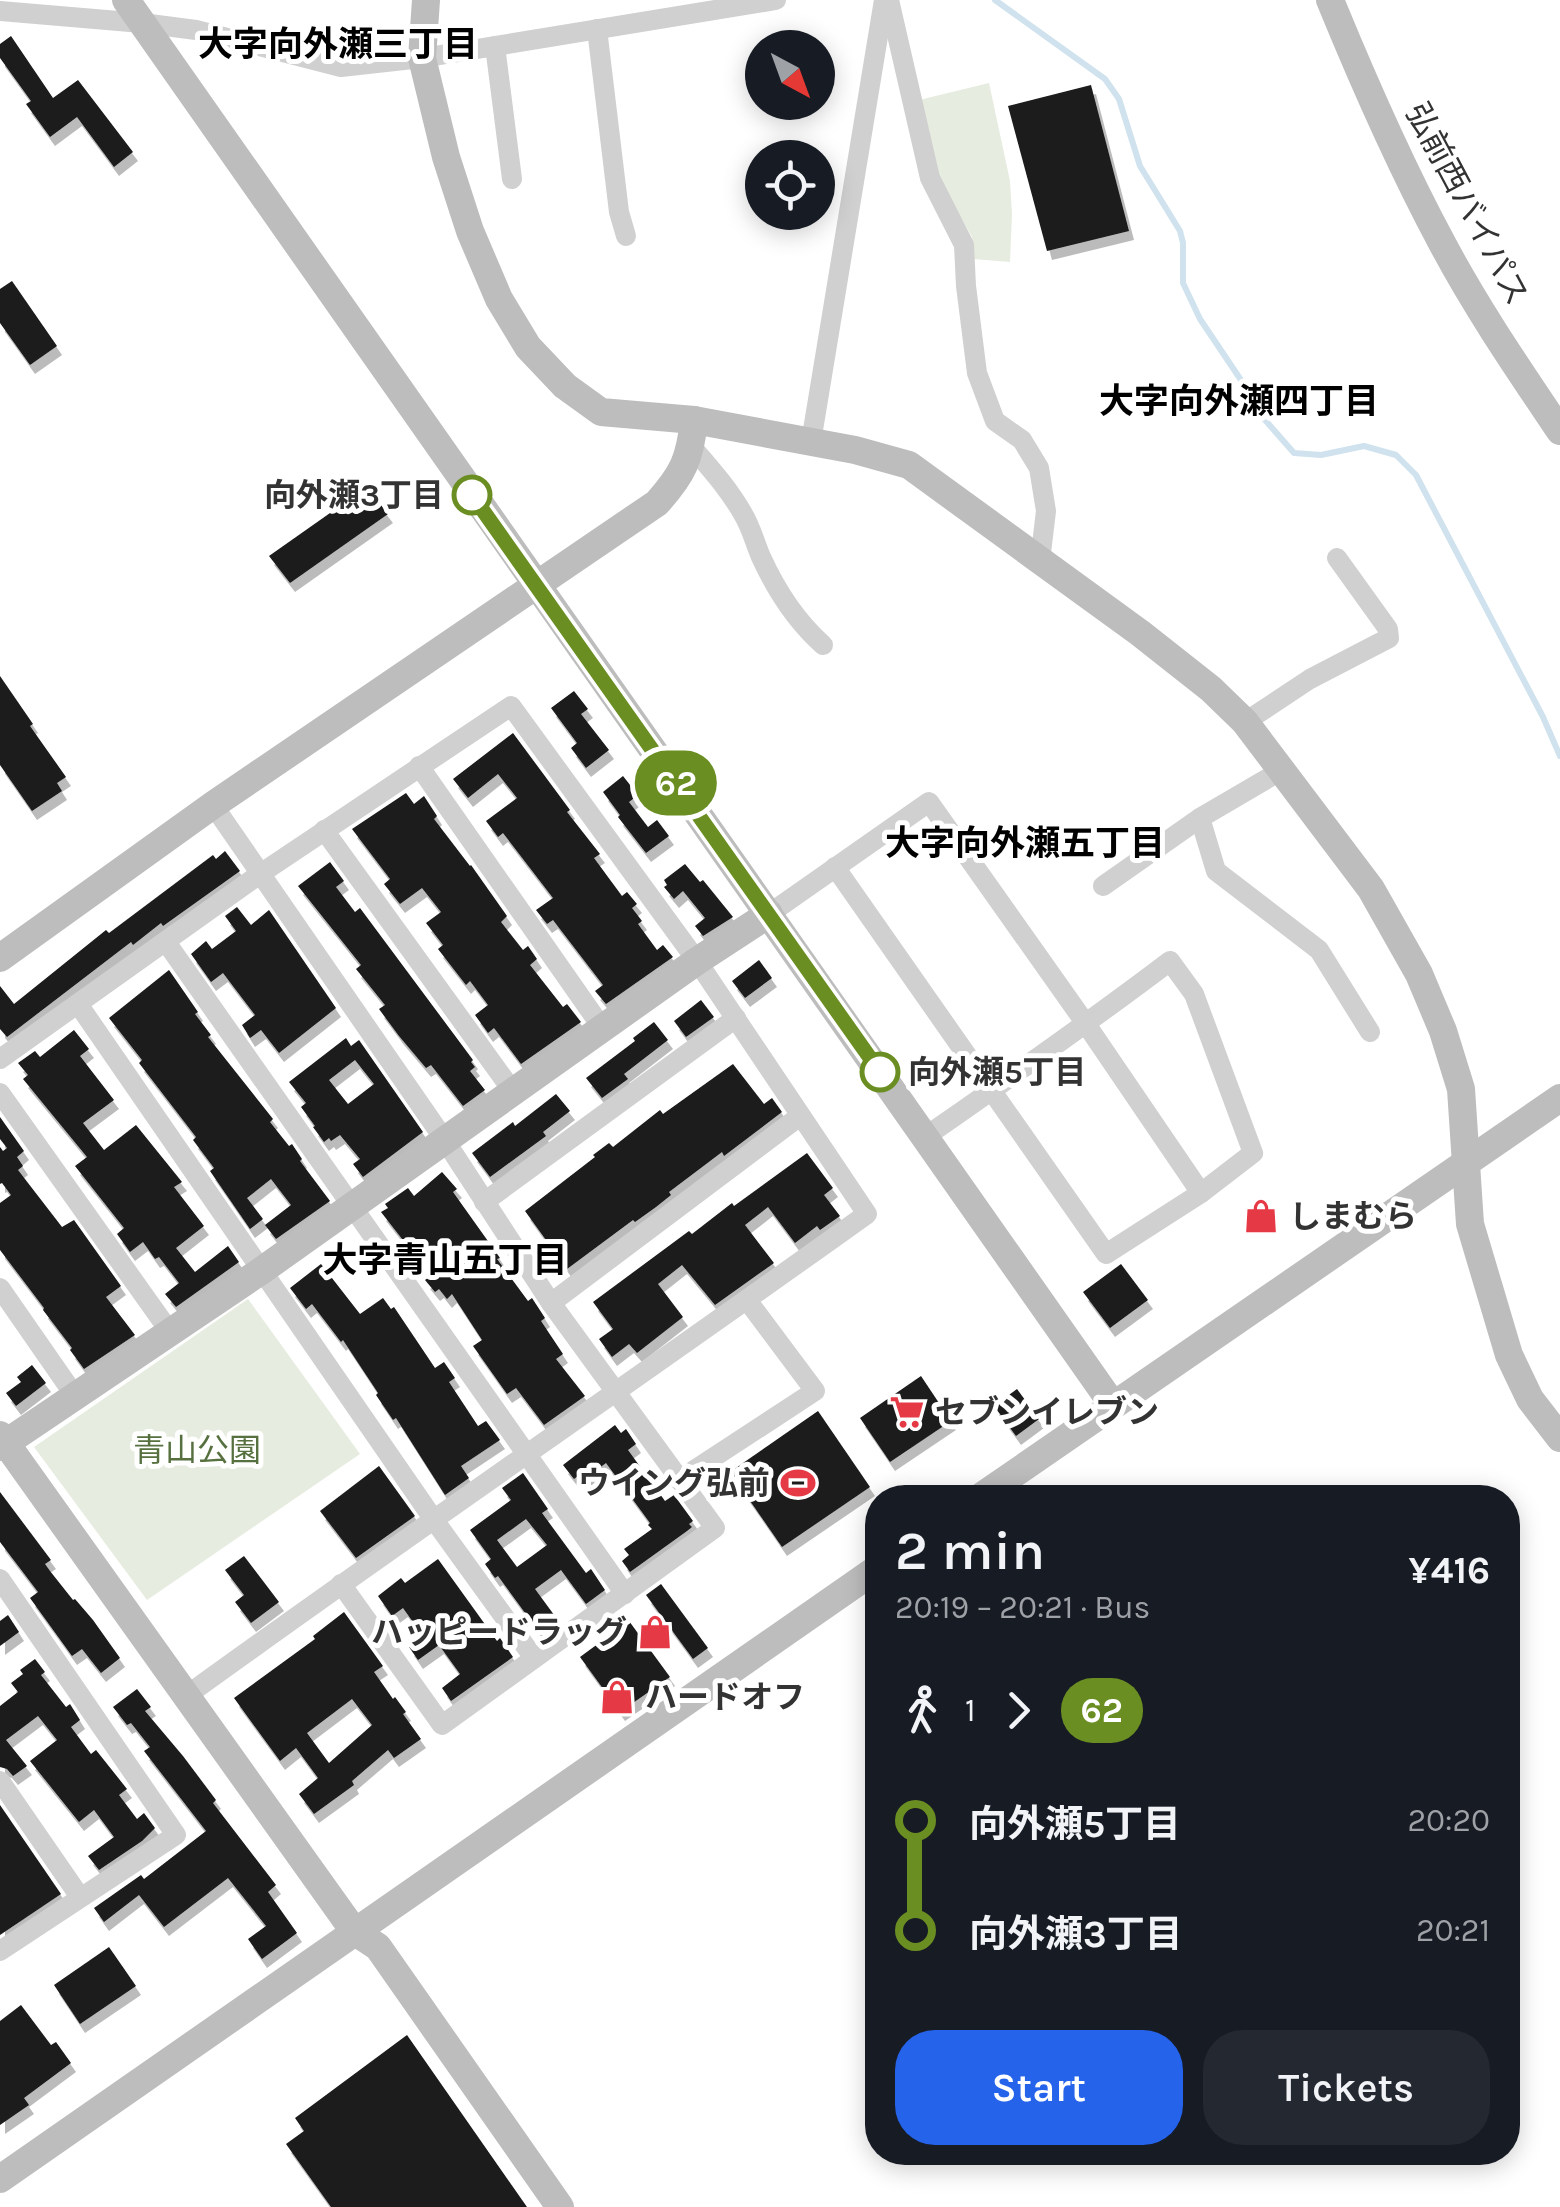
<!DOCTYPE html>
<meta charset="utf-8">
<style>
:root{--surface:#171b24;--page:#242831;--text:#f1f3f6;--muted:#9ea1a6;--accent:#2563eb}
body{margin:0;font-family:Karla,"Noto Sans JP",sans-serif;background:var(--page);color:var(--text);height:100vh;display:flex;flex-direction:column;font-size:38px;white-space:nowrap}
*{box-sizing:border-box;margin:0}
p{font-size:32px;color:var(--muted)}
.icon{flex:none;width:55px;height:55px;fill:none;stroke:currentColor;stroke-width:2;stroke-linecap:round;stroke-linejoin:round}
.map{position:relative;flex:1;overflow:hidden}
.details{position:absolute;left:865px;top:1485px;width:655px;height:680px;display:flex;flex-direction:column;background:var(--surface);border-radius:40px;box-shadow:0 5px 25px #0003}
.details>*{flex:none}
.badge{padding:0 20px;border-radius:32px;font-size:35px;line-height:65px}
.needle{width:65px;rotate:139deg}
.buttons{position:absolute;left:745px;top:30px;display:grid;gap:20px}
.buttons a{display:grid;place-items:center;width:90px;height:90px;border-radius:50%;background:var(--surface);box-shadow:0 5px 25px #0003;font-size:50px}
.map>.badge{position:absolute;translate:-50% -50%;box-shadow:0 0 0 5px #fff}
.legs{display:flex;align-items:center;gap:15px;height:110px;padding:0 30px;font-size:32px}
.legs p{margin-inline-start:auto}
.headline{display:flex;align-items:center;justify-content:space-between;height:170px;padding:0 30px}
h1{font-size:55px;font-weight:600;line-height:75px}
.button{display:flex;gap:20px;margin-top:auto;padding:20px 30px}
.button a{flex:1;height:115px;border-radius:40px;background:var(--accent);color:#fff;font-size:40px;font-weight:600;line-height:115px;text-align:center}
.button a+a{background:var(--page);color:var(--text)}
ul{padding:0 30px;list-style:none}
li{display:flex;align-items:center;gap:35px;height:110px;font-size:38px}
li i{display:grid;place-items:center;width:15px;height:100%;margin:0 12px;background:currentColor}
li i::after{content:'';width:25px;height:25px;margin:-12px;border:8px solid;border-radius:50%;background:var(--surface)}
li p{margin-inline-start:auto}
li:first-child i{background:linear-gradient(#0000 50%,currentColor 0)}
li:last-child i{background:linear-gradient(currentColor 50%,#0000 0)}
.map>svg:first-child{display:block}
</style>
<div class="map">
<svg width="1560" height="2207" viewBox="0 0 1560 2207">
<defs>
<filter id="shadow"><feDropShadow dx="5" dy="9" stdDeviation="0" flood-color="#0004"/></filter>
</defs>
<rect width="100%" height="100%" fill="#fff"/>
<!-- green -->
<g fill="#e6ecdf">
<path d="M989 83 1010 181 1012 214 1010 262 973 259 972 237 938 177 919 100Z"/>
<path d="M248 1299 360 1454 147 1600 34 1447Z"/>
</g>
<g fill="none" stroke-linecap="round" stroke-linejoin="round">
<!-- stream -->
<path stroke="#cfe2ee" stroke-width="6" d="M995 0 1105 79 1119 99 1140 166 1180 231 1183 243V283L1200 319 1249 392 1259 413 1294 453 1321 455 1364 446 1396 455 1416 475 1543 717 1560 756"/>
</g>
<!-- building -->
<g fill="#1a1a1a" fill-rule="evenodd" filter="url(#shadow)">
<path d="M11 36 53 98 78 80 133 152 114 167 77 117 50 137 26 104 31 101 0 58V44Z"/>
<path d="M1091 85 1129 231 1047 251 1008 106Z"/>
<path d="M12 281 57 346 30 365 0 323V289Z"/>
<path d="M367 487 388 514 290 583 269 556Z"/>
<path d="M0 676 33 724 30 726 66 777 57 783 62 791 32 811 0 765Z"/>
<path d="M574 691 588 709 581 714 609 750 586 768 571 748 577 743 551 708Z"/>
<path d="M513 733 570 810 567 812 600 854 594 858 622 896 627 892 637 904 632 908 642 921 638 924 657 950 663 945 673 957 606 1004 595 991 603 985 553 920 547 924 536 910 553 898 503 833 498 837 486 821 517 798 498 774 468 798 453 779Z"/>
<path d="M623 776 638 795 629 802 648 827 657 820 669 836 646 853 618 817 620 815 603 792Z"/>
<path d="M406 793 414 804 424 796 437 816 434 819 470 866 471 865 507 916 501 922 523 950 528 946 537 959 530 965 563 1007 567 1004 581 1022 521 1064 494 1028 488 1033 475 1015 488 1005 470 981 466 985 438 949 443 945 426 923 441 912 422 888 400 904 384 884 390 879 352 829Z"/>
<path d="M225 851 240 871 163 926 161 923 133 945 131 942 7 1037 0 1029V986L14 1004 106 930 109 933 213 855 216 859Z"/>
<path d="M330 862 344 881 336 887 355 912 360 908 473 1060 471 1062 475 1067 470 1071 485 1090 463 1106 431 1065 426 1068 399 1036 379 1009 385 1005 356 969 361 965 298 886Z"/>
<path d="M685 864 700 882 703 880 733 917 703 936 695 926 705 918 683 891 674 899 664 887 667 885 664 880Z"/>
<path d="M237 907 251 925 269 910 336 1008 279 1053 261 1030 250 1038 242 1025 255 1015 223 973 211 982 191 954 206 941 212 949 236 931 225 916Z"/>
<path d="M759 960 772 978 745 998 732 981Z"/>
<path d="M169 970 198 1012 195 1014 211 1035 208 1037 273 1119 270 1122 289 1146 292 1144 302 1159 300 1161 330 1201 276 1239 265 1225 291 1205 271 1179 247 1198 263 1219 250 1229 210 1171 214 1168 193 1140 196 1137 139 1063 142 1060 109 1018Z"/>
<path d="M701 1000 714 1017 686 1037 674 1021Z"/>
<path d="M654 1022 668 1040 624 1074 628 1079 602 1098 586 1078 635 1041 633 1038Z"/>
<path d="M74 1030 89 1049 80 1056 114 1100 83 1123 104 1150 136 1125 182 1182 174 1187 204 1226 176 1248 195 1272 228 1246 239 1262 176 1307 165 1294 179 1283 159 1257 155 1259 143 1242 130 1252 117 1234 124 1228 75 1166 87 1157 23 1079 28 1075 18 1063 35 1051 40 1057Z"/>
<path d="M346 1038 351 1046 359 1040 423 1132 363 1177 353 1164 360 1159 340 1135 331 1141 329 1138 324 1142 313 1127 315 1126 301 1107 306 1103 289 1082ZM355 1060 374 1084 348 1104 329 1080Z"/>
<path d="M733 1064 764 1104 772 1098 782 1112 724 1156 722 1152 669 1192 671 1195 656 1207 635 1222 633 1220 567 1269 525 1211 595 1157 593 1155 609 1143 613 1147 660 1110 663 1114Z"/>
<path d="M556 1094 570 1111 543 1132 546 1136 490 1177 472 1153 513 1122 515 1126Z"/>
<path d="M0 1117 24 1151 17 1157 23 1166 18 1170 62 1227 74 1220 121 1286 106 1297 135 1335 84 1369 70 1350 72 1348 43 1310 44 1308 0 1250V1203L11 1195 2 1183 0 1184V1147L3 1151 7 1148 0 1139Z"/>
<path d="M807 1153 833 1188 824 1195 840 1216 820 1230 817 1226 795 1243 768 1207 745 1225 774 1263 715 1305 682 1265 658 1284 683 1317 637 1353 629 1344 612 1357 599 1339 613 1329 593 1302 689 1231 692 1234 732 1203 734 1206Z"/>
<path d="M442 1172 457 1189 453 1192 500 1258 497 1259 528 1301 532 1298 545 1318 541 1321 563 1354 556 1359 585 1396 544 1425 516 1388 507 1394 473 1346 482 1340 452 1294 447 1299 439 1289 435 1292 425 1280 431 1276 381 1212 388 1208 385 1204 408 1188 414 1196Z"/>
<path d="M321 1264 360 1314 383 1298 391 1309 394 1307 435 1368 444 1362 455 1378 449 1382 478 1426 486 1421 500 1440 461 1466 469 1478 445 1495 396 1418 393 1420 376 1395 378 1393 343 1340 341 1342 312 1304 306 1309 290 1288Z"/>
<path d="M1121 1264 1148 1300 1110 1328 1083 1292Z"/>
<path d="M32 1365 46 1383 16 1406 6 1393 21 1382 17 1377Z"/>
<path d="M921 1376 951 1421 890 1462 860 1418Z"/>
<path d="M1017 1389 1039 1419 1016 1436 994 1406Z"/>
<path d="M818 1411 870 1487 782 1547 730 1472Z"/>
<path d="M615 1425 621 1433 626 1429 636 1444 628 1450 665 1501 674 1495 693 1521 689 1524 692 1527 687 1531 630 1572 622 1561 629 1555 624 1549 652 1529 648 1525 650 1523 606 1463 587 1477 583 1472 574 1479 563 1465Z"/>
<path d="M379 1466 415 1516 356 1558 320 1511Z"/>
<path d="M523 1473 548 1509 542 1513 586 1573 591 1569 605 1590 586 1604 561 1570 535 1589 560 1623 542 1636 498 1576 495 1578 485 1564 491 1559 470 1530 511 1500 502 1488ZM526 1519 547 1545 517 1567 497 1540Z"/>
<path d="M0 1492 51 1560 45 1564 50 1571 73 1600 75 1599 93 1620 120 1658 101 1673 82 1649 72 1656 30 1598 38 1592 0 1542Z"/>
<path d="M244 1556 279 1602 251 1623 235 1602 244 1595 225 1570Z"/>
<path d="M438 1559 497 1641 500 1638 513 1657 451 1701 442 1688 460 1674 439 1645 418 1660 409 1647 423 1636 403 1608 392 1616 378 1596 401 1578 405 1583Z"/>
<path d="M661 1584 708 1648 693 1659 646 1595Z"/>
<path d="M344 1612 383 1666 374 1672 393 1699 395 1697 406 1712 403 1714 421 1739 394 1758 388 1750 352 1781 354 1785 314 1814 299 1794 318 1778 296 1748 280 1761 234 1698 315 1639 313 1636ZM352 1699 372 1725 329 1763 307 1733Z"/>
<path d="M8 1615 19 1632 0 1646V1621Z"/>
<path d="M629 1621 670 1677 620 1712 580 1657Z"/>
<path d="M35 1659 45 1672 41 1675 66 1707 70 1704 80 1720 71 1727 91 1754 96 1750 127 1789 119 1795 137 1819 144 1813 155 1828 142 1841 99 1870 88 1856 114 1837 94 1810 79 1822 30 1761 57 1740 38 1716 6 1740 27 1766 13 1776 7 1769 0 1767V1706L18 1692 11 1683 23 1674 20 1670Z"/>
<path d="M137 1689 151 1707 145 1711 183 1756 216 1800 213 1803 276 1885 268 1892 297 1933 262 1959 248 1939 266 1926 228 1878 164 1927 139 1895 104 1922 94 1908 141 1875 144 1879 206 1831 144 1751 150 1747 131 1723 127 1725 113 1707Z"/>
<path d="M0 1805 61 1894 0 1935Z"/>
<path d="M109 1947 136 1986 80 2024 54 1985Z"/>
<path d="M21 2005 51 2045 56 2042 71 2063 24 2098 29 2105 0 2125V2021Z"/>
<path d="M407 2035 527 2207H331L286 2144 304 2131 295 2118Z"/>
</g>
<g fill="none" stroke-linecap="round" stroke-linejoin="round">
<!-- street -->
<g stroke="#d0d0d0" stroke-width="20">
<path d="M889 0 930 178 964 245 966 286 977 373 995 421 1022 440 1039 468 1046 511 1040 561"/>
<path d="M0 11 142 23 196 30 341 67 422 58 776 0"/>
<path d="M597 29 619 212 626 236"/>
<path d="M495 46 512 179"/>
<path d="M811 442 884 0"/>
<path d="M691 446C710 468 729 489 743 514 751 527 755 543 761 557 776 590 796 621 823 645"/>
<path d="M1245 722 1310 679 1389 638 1388 629 1337 558"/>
<path d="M419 766 603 1029"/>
<path d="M213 805 446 1142 551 1303 715 1528 442 1725 341 1584"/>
<path d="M1200 818 1216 871 1319 950 1370 1032"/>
<path d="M324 830 514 1093"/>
<path d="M835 867 1106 1254 1201 1193 1253 1153 1194 994 1170 961C1090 1022 1008 1079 925 1137"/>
<path d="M1103 886 1200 818 1282 770"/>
<path d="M769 914 929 802 1086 1024 1201 1193"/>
<path d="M166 942 625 1594"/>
<path d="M78 1004 434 1520 534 1658"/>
<path d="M0 1059 260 874 511 706 697 961 867 1214C641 1376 411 1533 186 1696"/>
<path d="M0 1093 170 1332"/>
<path d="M484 1202 736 1018"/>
<path d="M0 1288 75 1396"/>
<path d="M551 1303 800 1116"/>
<path d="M679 1480 815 1391 747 1300"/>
<path d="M0 1579 176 1835 0 1951"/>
<path d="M0 1781 80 1897"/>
</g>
<!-- secondary -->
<g stroke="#bdbdbd" stroke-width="28">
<path d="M126 0 1113 1405"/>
<path d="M426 0 422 58 446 157 470 231 499 299 528 347 565 386 601 412 694 420 855 450 909 465 1140 633 1211 689 1245 722 1371 889 1419 974 1443 1031 1461 1089 1470 1224 1509 1355 1530 1399 1560 1438"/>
<path d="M1330 0C1364 83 1400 165 1442 243 1477 309 1519 370 1560 431"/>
<path d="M0 958 213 805 657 503C683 474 690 459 694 420"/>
<path d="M0 1435 354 1931 378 1947 560 2207"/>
<path d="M0 1447 261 1271 697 961 769 914"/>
<path d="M979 1498 1560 1098"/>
<path d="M0 2179 878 1568"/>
</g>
</g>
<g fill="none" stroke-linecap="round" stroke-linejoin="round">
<!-- line-1 casing -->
<g stroke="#fff" stroke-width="22">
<path id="line-1" d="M472 495 880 1072"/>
</g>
<!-- line-1 -->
<use href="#line-1" stroke="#6b8e23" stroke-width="15"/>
</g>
<!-- icons -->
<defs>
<g id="shop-bare" transform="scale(2.7)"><path d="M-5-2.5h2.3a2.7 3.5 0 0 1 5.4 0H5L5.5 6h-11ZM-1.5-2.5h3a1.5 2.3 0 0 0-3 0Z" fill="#e63946" stroke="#fff" stroke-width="2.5" paint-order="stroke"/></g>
<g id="supermarket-bare" transform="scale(2.7)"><path d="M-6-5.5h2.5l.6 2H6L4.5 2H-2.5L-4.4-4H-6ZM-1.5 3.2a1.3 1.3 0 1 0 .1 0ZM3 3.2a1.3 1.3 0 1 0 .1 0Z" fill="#e63946" stroke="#fff" stroke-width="2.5" paint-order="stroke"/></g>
<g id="stadium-bare" transform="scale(2.7)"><path d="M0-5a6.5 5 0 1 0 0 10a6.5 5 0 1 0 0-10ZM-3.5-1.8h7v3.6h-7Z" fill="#e63946" stroke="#fff" stroke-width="2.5" paint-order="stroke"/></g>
</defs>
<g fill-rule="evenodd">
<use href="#shop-bare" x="1261" y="1216"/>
<use href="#supermarket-bare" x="907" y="1412"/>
<use href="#stadium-bare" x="798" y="1483"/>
<use href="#shop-bare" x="655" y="1632"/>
<use href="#shop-bare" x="617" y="1697"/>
</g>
<!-- markers -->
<g fill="#fff" stroke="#6b8e23" stroke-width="5">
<circle cx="472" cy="495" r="18"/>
<circle cx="880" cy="1072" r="18"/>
</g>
<g text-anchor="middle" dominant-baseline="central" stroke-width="10" stroke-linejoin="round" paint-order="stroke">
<!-- street labels -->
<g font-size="32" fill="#333" stroke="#fff">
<text transform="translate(1467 204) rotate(62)">弘前西バイパス</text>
</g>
<!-- stop labels -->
<g font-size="32" font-weight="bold" fill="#333" stroke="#fff" text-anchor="end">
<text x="444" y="495">向外瀬3丁目</text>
<text x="908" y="1072" text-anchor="start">向外瀬5丁目</text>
</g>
<!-- poi labels -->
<g font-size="32" font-weight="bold" fill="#333" stroke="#fff" text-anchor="start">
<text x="1289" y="1216">しまむら</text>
<text x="935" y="1412">セブンイレブン</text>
<text x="770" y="1483" text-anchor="end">ウイング弘前</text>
<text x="627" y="1632" text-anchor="end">ハッピードラッグ</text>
<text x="645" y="1697">ハードオフ</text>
</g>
<!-- park labels -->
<g font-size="32" fill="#56703f" stroke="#fff">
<text x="197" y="1450">青山公園</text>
</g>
<!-- neighbourhood labels -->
<g font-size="35" font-weight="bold" fill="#000" stroke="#fff">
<text x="338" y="44">大字向外瀬三丁目</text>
<text x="1239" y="401">大字向外瀬四丁目</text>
<text x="1025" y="843">大字向外瀬五丁目</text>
<text x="445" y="1260">大字青山五丁目</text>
</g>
</g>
</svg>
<div class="buttons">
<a><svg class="needle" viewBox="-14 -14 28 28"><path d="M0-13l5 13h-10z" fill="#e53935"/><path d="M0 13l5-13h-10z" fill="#9ea1a6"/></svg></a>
<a><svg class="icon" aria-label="locate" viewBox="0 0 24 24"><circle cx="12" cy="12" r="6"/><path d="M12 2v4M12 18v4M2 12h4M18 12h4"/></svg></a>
</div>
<b class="badge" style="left:676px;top:783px;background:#6b8e23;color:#fff">62</b>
<section class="details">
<div class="headline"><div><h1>2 min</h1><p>20:19 – 20:21 · Bus</p></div><b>¥416</b></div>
<div class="legs"><svg class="icon" aria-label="walk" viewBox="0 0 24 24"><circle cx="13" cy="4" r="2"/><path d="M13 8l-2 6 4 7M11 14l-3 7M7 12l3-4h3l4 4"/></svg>1<svg class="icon" aria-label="forward" viewBox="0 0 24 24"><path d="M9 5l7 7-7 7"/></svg><b class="badge" style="background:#6b8e23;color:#fff">62</b></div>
<ul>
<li><i style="color:#6b8e23"></i><b>向外瀬5丁目</b><p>20:20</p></li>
<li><i style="color:#6b8e23"></i><b>向外瀬3丁目</b><p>20:21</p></li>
</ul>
<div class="button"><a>Start</a><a>Tickets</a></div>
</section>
</div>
